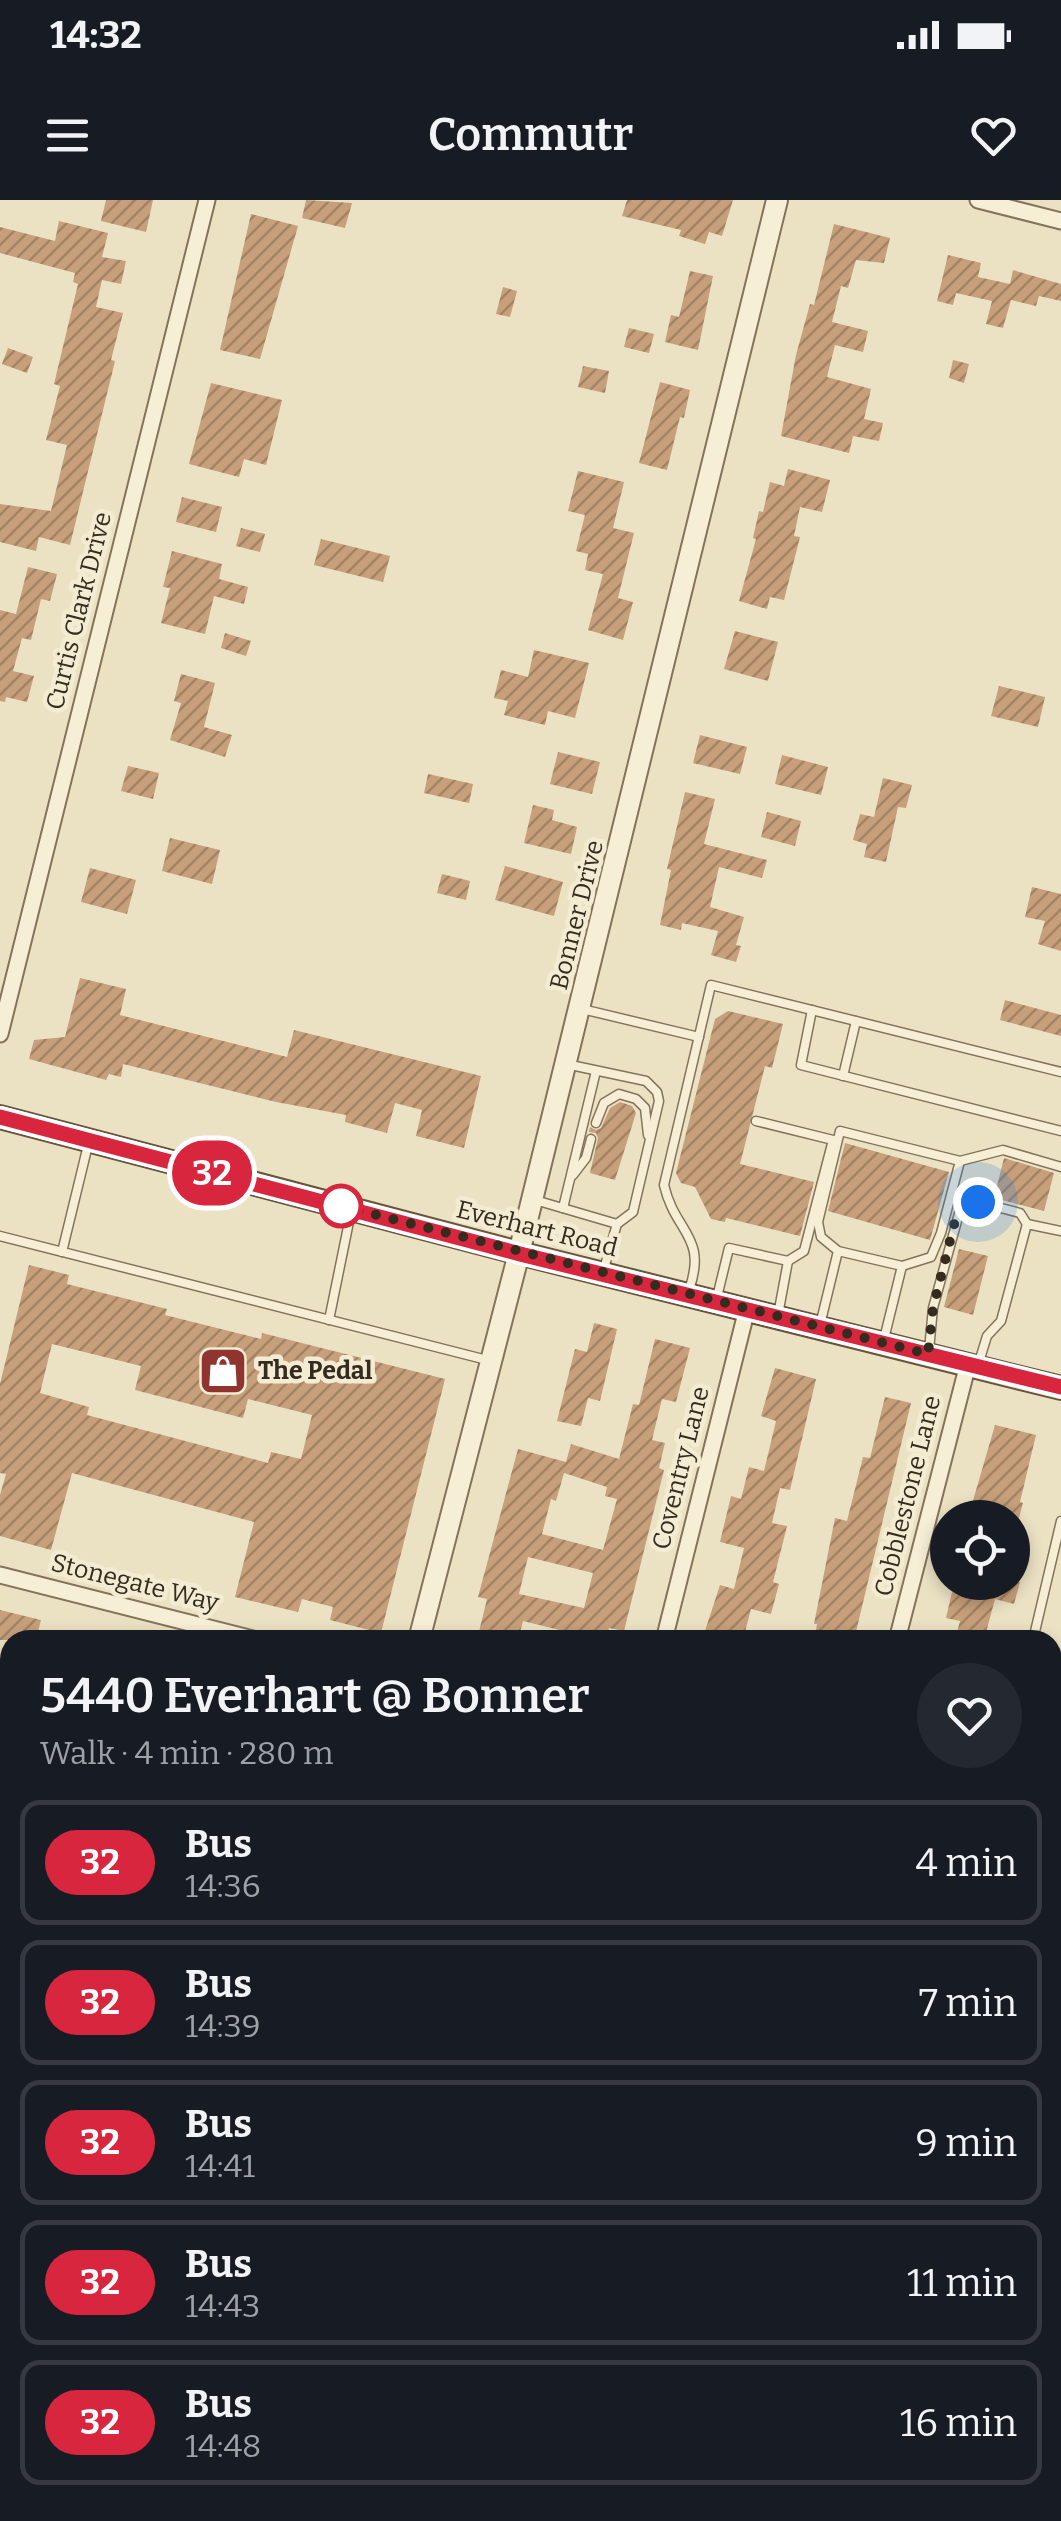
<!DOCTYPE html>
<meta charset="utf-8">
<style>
:root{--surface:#171b24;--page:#242831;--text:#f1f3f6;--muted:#9ea1a6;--line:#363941}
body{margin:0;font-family:Bitter,serif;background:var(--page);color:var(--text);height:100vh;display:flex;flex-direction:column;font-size:38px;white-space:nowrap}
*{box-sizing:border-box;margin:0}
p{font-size:32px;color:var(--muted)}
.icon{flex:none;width:55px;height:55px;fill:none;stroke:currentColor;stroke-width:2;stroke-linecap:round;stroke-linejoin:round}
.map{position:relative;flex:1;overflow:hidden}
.details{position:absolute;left:0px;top:1430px;width:1062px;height:892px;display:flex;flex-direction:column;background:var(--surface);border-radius:30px 30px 0 0;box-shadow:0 5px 15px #0003}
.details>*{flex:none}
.badge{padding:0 20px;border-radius:32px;font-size:35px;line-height:65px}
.fabs{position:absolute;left:930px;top:1300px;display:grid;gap:20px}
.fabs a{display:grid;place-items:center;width:100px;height:100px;border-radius:50%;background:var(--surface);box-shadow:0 5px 15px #0003;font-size:50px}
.you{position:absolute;width:50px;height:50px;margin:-25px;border:8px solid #fff;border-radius:50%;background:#1a73e8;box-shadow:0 0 0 15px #1a73e833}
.map>.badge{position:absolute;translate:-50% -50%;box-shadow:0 0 0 5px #fff}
.round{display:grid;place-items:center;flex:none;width:105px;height:105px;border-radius:52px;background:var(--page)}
.head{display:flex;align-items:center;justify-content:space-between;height:170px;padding:0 40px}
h1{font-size:48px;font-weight:600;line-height:75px}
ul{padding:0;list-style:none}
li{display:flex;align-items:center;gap:30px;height:125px;margin:0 20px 15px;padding:0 20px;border:5px solid var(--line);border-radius:20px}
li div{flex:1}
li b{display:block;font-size:38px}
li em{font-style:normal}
li .badge{min-width:110px;font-weight:700;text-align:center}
.status{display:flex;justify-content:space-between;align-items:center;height:70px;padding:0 50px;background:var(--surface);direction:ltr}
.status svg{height:28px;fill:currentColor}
header{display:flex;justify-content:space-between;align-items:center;height:130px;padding:0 40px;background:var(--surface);font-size:45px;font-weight:600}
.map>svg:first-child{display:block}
</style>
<div class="status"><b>14:32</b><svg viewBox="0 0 49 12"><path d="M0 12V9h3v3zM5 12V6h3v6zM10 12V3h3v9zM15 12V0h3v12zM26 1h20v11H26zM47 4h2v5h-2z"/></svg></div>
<header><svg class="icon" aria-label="menu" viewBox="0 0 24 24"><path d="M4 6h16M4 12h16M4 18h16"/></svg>Commutr<svg class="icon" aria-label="heart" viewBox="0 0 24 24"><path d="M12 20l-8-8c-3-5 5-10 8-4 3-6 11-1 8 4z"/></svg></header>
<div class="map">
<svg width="1061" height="2321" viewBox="0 0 1061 2321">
<defs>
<pattern id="forest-crowns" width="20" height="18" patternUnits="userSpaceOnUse" patternTransform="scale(2.5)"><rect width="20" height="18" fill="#bfc898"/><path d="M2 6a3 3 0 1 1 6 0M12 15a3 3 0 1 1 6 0" fill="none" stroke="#a5ac83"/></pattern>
<pattern id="building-hatch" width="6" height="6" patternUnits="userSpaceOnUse" patternTransform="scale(2.5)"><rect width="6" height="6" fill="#c7a07b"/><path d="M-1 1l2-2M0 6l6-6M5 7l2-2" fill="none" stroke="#a28364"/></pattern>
</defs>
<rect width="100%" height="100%" fill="#ebe2c3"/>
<!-- forest -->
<path fill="url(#forest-crowns)" d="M10 2293V2312H399L400 2321H0V2312Z"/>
<!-- building -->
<g fill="url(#building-hatch)" fill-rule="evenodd">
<path d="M106 0H153L146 32 101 21Z"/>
<path d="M306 0 352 3 345 28 302 18Z"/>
<path d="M627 0H733L722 36 709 32 705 44 679 36 681 30 622 16Z"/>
<path d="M251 14 298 26 260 159 220 150Z"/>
<path d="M59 21 108 33 102 57 126 61 121 84 102 80 96 107 123 113 111 160 115 161 70 345 39 337 36 351 0 342V304L51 311 67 245 46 240 60 186 54 184 78 84 73 82 75 73 0 53V27L55 41Z"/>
<path d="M834 24 890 38 884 63 856 60 848 88 841 86 832 122 868 131 863 152 835 145 827 177 871 189 864 219 883 223 879 241 853 236 849 253 781 236 796 155 810 104 814 105Z"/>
<path d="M948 55 981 63 978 77 1010 84 1013 70 1061 84V101L1039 96 1036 106 1011 100 1003 128 986 124 992 101 956 93 953 105 937 101Z"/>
<path d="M690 71 713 76 698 150 665 142 671 115 679 117Z"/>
<path d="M503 87 517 91 510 117 496 114Z"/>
<path d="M629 128 654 134 649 153 624 147Z"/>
<path d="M8 148 33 157 27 173 2 164Z"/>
<path d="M953 160 969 164 964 183 949 178Z"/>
<path d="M583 166 609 171 605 193 578 187Z"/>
<path d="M660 182 690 190 684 218 680 217 667 270 639 263Z"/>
<path d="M211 183 282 200 266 265 244 259 239 277 189 264Z"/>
<path d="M788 269 830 280 822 312 800 307 794 336 800 337 784 400 770 397 767 409 739 401 756 339 753 338 759 311 763 312 770 282 784 286Z"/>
<path d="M578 271 624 282 613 328 634 333 618 398 633 402 623 440 588 430 603 374 585 370 588 354 576 351 585 315 568 311Z"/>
<path d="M182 297 222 307 216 332 176 322Z"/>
<path d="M241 328 265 334 260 352 236 346Z"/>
<path d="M321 339 390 356 383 382 314 365Z"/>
<path d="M172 351 222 364 219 379 248 387 244 404 214 396 205 434 161 423 170 388 163 387Z"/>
<path d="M28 367 57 374 50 401 41 399 31 440 22 438 13 471 34 476 27 502 6 497 5 502 0 501V410L16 414Z"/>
<path d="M735 431 778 442 768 481 724 469Z"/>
<path d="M225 433 251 441 246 456 221 448Z"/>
<path d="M534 450 589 463 575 518 548 511 545 525 504 515 508 501 494 498 501 470 528 477Z"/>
<path d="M181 474 215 483 204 527 232 535 225 557 170 540 181 503 174 501Z"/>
<path d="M999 486 1045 497 1038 527 991 516Z"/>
<path d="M700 535 747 547 740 574 693 563Z"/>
<path d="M558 552 600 562 592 594 550 584Z"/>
<path d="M782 555 828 567 821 595 775 584Z"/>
<path d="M128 566 159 573 153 599 121 591Z"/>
<path d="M428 574 473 584 469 603 424 593Z"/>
<path d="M883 578 912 585 906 608 898 607 886 662 864 657 867 644 853 640 860 614 874 617Z"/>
<path d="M685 592 715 599 704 644 767 660 762 678 719 667 710 707 744 717 736 745 741 746 736 762 711 755 718 731 682 723 681 730 660 725 671 670 667 669Z"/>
<path d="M533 605 554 610 552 620 577 627 571 654 524 643Z"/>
<path d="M767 612 801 621 795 646 761 637Z"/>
<path d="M170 638 220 650 212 684 162 671Z"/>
<path d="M505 666 563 682 554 716 495 700Z"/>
<path d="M90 668 136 680 127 714 81 702Z"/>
<path d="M442 674 470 681 466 700 437 693Z"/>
<path d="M1032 687 1061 694V751L1038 744 1045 721 1025 717Z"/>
<path d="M80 778 126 789 120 815 287 857 294 830 481 876 464 948 416 936 422 910 395 903 387 933 345 922 346 915 276 902 123 864 121 877 109 874 106 880 29 859 34 840 65 837Z"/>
<path d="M1005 800 1061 815V836L1000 820Z"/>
<path d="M728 811 783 824 772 868 765 866 740 964 814 982 800 1036 726 1018 725 1022 711 1019 695 987 681 983 676 973 715 819Z"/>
<path d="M620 902 632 906 636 913 615 980 590 973 598 938 596 933 589 932 590 927 596 930 601 928 610 908Z"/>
<path d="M845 943 949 972 930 1040 828 1011Z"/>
<path d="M1004 958 1054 973 1044 1011 994 998Z"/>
<path d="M959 1049 988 1056 973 1115 944 1107Z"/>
<path d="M29 1065 69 1075 67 1084 167 1109 165 1115 261 1139 262 1133 445 1179 381 1433 330 1420 333 1407 302 1399 298 1412 235 1397 254 1322 72 1273 51 1350 0 1336V1295L6 1274 0 1273V1184ZM52 1144 141 1166 135 1190 243 1218 248 1199 312 1215 301 1259 271 1252 268 1263 87 1215 89 1207 40 1193Z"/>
<path d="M594 1123 617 1129 600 1201 588 1198 581 1226 557 1221 575 1149 587 1152Z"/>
<path d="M655 1139 690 1148 676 1202 662 1199 652 1240 665 1243 659 1268 664 1270 624 1431 609 1428 606 1440H600L523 1421 518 1440H477L487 1399 478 1397 518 1249 566 1262 571 1244 619 1259 633 1204 639 1205ZM564 1273 607 1287 605 1296 617 1299 603 1350 542 1334 551 1299 556 1301ZM528 1357 593 1373 584 1408 519 1394Z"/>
<path d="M775 1168 816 1179 790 1290 780 1288 772 1323 787 1326 773 1382 779 1384 771 1414 751 1409 743 1440H702L720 1385 734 1389 744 1348 720 1342 731 1296 741 1299 749 1267 764 1271 776 1221 761 1216Z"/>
<path d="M885 1197 911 1203 854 1440H814L817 1424H814L835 1318 847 1321 863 1257 870 1258Z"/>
<path d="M995 1225 1036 1235 1020 1302 1023 1303 1019 1318H981L984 1307 972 1304Z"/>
<path d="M965 1382H1020L1014 1404 995 1399 984 1440H955L960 1421 946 1418 952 1392 962 1394Z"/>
<path d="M0 1410 41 1420 36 1440H0Z"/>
</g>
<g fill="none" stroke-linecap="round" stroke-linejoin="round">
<!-- service casing -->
<g stroke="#84735b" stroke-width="11">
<g id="service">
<path d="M582 809 699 837"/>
<path d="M812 810 801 865 1061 931"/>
<path d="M566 864 646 881 657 892 659 901 633 1012 617 1024 603 1072"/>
<path d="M843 876 856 821"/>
<path d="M756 921 833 940 804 1051 788 1061"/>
<path d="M596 923 604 903 619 894 636 899 645 908 648 935"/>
<path d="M960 961 1003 950 1061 967"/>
<path d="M573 975 586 958 591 939"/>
<path d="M535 1000 617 1024"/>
<path d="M563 1008 596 871"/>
<path d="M0 1036 487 1160"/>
<path d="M838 1051 821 1037 818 1022 840 931 960 961 941 1033 931 1057 902 1066"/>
<path d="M62 1052 88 945"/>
<path d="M689 1090C708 1036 675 1033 664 985L711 785 1061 872"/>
<path d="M717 1097 729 1048 788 1061 778 1115"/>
<path d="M329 1120 351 1012"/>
<path d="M820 1125 838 1051 902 1066 884 1139"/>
<path d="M929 1150 933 1108 960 1010 978 1002 1020 1013 1027 1024"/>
<path d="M979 1162 987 1136 1001 1121 1027 1024 1061 1031"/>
<path d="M1033 1440 1061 1321"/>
<path d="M1052 1477 1061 1479"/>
</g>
</g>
<!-- minor casing -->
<g stroke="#84735b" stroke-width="19">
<g id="minor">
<path d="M978 0 1061 21"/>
<path d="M0 834 207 0"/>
<path d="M0 1375 257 1440"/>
<path d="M664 1440 747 1109"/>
<path d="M897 1440 968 1164"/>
<path d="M1052 1632 1061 1634"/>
<path d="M1052 1792 1061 1757"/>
<path d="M0 1888 10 1877"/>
<path d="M1052 1988 1061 2012"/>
<path d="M0 2276 10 2261"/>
<path d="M879 2312V2321"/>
<path d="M650 2321V2312"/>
</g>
</g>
<!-- tertiary casing -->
<g stroke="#84735b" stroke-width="24">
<g id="tertiary">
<path d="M419 1440 519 1053 777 0"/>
<path d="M417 2312 418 2321"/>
</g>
</g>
<!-- secondary casing -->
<g stroke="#66553e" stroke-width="26">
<path id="secondary" d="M0 917 519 1053 1061 1188"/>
</g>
<!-- service -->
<use href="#service" stroke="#f6efd6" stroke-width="8"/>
<!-- minor -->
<use href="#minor" stroke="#f6efd6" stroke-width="15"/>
<!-- tertiary -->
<use href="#tertiary" stroke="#f6efd6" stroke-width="20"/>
<!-- secondary -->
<use href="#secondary" stroke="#f6efd6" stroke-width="22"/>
</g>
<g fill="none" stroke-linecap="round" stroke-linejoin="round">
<!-- line casing -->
<g stroke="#fff" stroke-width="22">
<path id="line" d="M0 917 520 1054 1061 1187"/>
</g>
<!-- line -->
<use href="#line" stroke="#d7263d" stroke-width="15"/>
<!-- walk -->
<path stroke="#352b1e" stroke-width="10" stroke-dasharray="0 18" d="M341 1006 928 1154 933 1108 955 1021 960 1010 978 1002"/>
</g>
<!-- icons -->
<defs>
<g id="shop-square" transform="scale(2.5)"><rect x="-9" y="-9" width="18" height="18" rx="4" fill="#8f342f" stroke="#f3ecd2"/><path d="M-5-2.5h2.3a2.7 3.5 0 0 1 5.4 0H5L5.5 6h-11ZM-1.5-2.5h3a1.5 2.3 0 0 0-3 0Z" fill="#fff"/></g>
</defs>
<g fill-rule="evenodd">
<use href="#shop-square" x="223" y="1171"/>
</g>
<!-- markers -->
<circle fill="#fff" stroke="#d7263d" stroke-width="5" cx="341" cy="1006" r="20"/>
<g text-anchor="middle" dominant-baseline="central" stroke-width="9" stroke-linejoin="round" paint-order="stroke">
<!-- street labels -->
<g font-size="25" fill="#352b1e" stroke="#f3ecd2">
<text transform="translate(79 411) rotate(-76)">Curtis Clark Drive</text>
<text transform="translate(577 715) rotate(-76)">Bonner Drive</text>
<text transform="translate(537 1029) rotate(14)">Everhart Road</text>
<text transform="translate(681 1268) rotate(-76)">Coventry Lane</text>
<text transform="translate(908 1296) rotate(-76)">Cobblestone Lane</text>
<text transform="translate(135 1383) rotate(14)">Stonegate Way</text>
</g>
<!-- poi labels -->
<g font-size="25" font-weight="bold" fill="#352b1e" stroke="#f3ecd2" text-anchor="start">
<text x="258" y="1171">The Pedal</text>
</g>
</g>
</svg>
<div class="fabs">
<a><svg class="icon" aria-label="locate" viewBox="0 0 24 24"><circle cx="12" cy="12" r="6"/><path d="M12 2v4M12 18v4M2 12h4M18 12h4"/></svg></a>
</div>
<div class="you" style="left:978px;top:1002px"></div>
<b class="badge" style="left:212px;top:973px;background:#d7263d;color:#fff">32</b>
<section class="details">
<div class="head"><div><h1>5440 Everhart @ Bonner</h1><p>Walk · 4 min · 280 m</p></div><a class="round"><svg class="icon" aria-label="heart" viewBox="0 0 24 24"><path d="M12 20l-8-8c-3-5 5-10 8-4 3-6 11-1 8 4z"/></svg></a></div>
<ul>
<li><span class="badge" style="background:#d7263d;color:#fff">32</span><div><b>Bus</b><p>14:36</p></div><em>4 min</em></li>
<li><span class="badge" style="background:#d7263d;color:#fff">32</span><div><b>Bus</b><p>14:39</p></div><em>7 min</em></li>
<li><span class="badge" style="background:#d7263d;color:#fff">32</span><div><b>Bus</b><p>14:41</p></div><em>9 min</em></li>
<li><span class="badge" style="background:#d7263d;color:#fff">32</span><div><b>Bus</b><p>14:43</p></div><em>11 min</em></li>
<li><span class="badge" style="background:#d7263d;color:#fff">32</span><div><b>Bus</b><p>14:48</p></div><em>16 min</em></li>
</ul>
</section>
</div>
